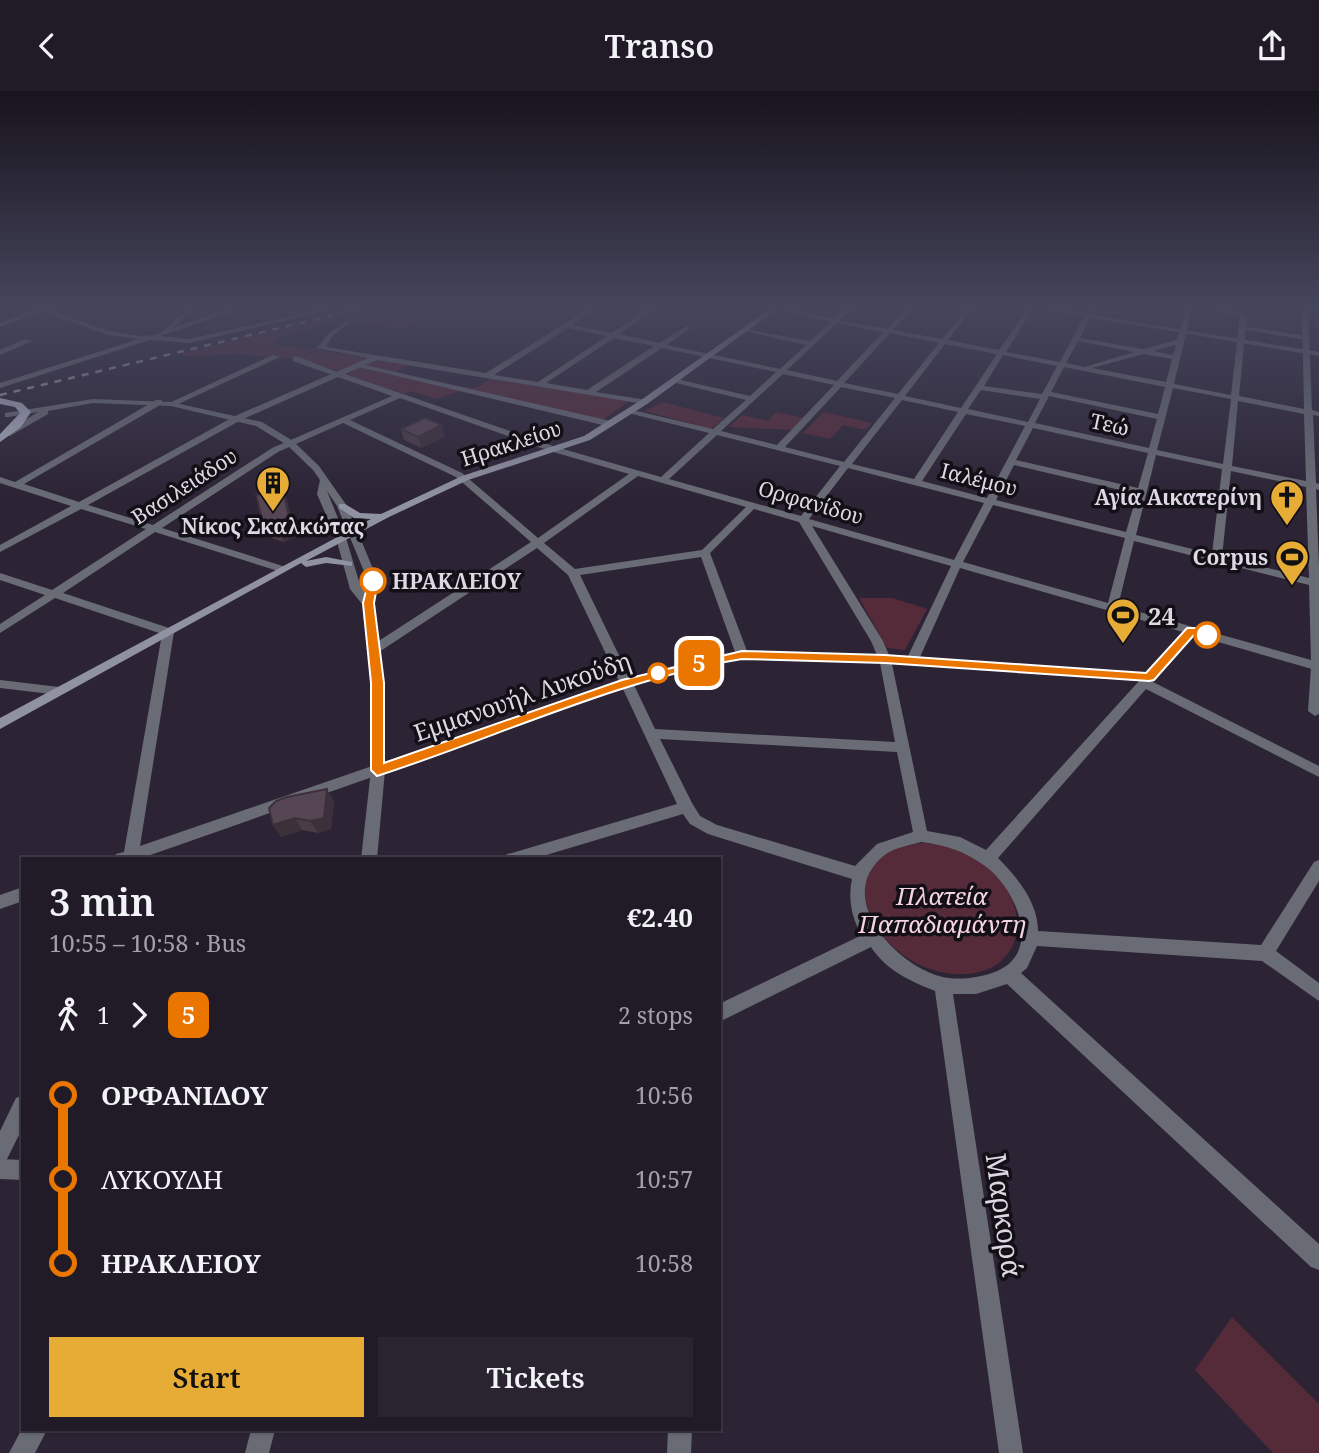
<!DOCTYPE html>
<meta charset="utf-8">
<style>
:root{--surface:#211b28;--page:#292430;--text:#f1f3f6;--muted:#a2a1a8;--line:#3e3945;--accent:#e7ac36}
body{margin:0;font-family:"Noto Serif",serif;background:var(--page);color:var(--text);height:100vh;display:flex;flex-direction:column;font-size:26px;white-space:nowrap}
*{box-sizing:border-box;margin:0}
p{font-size:23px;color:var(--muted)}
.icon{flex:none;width:38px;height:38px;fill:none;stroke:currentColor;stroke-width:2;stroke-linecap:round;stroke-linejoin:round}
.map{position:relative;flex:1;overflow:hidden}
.panel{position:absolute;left:21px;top:766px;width:700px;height:574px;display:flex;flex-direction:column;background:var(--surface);border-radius:0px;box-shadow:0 2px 5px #0004,0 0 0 2px var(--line)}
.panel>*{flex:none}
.badge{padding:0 14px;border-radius:10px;font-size:24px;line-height:46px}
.map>.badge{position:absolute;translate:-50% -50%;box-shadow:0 0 0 4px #fff}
.legs{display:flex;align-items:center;gap:10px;height:77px;padding:0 28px;font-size:23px}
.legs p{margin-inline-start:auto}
.headline{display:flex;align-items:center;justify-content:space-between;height:119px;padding:0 28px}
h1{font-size:38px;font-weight:600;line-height:52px}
.button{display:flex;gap:14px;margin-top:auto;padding:14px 28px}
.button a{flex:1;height:80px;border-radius:0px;background:var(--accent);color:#111;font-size:28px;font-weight:600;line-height:80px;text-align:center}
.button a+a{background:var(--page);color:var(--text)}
ul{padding:0 28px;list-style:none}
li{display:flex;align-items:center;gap:24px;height:84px;font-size:26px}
li i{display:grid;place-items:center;width:10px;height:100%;margin:0 9px;background:currentColor}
li i::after{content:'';width:18px;height:18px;margin:-9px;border:5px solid;border-radius:50%;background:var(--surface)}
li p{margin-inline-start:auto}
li:first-child i{background:linear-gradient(#0000 50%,currentColor 0)}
li:last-child i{background:linear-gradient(currentColor 50%,#0000 0)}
header{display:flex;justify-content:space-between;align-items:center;height:91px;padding:0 28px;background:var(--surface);font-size:32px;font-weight:600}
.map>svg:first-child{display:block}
</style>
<header><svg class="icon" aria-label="back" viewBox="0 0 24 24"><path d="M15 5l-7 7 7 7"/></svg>Transo<svg class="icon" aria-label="share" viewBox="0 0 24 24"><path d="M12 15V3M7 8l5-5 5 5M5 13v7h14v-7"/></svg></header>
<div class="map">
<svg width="1319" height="1362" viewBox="0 0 1319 1362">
<rect width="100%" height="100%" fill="#2c2435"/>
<!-- green -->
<g fill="#562b39">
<path d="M366 218H408L431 224 403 238 339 229 282 245 274 255 319 257 296 268 235 263 188 265 180 263Z"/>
<path d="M319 259 368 267 338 280 299 267Z"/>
<path d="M377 269 407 274 396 281 453 295 477 297 491 287 629 310 604 328 595 330 459 300 437 308 410 300 404 303 346 283Z"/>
<path d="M663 311 724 327 711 338 645 320Z"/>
<path d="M776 321 803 327 791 339 729 336 742 324 768 330Z"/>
<path d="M824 321 872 332 866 339 843 334 830 348 803 342Z"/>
<path d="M859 507H892L927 518 905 559 887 557Z"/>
<path d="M925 752C951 755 974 763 993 781 1031 817 1025 879 966 883 877 888 812 761 925 752Z"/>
<path d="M1232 1226 1319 1313V1362H1273L1195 1279Z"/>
</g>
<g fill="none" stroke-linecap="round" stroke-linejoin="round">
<!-- pedestrian -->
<g fill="#6a6c75" fill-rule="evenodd">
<path d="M1243 235 1306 245 1310 247 1306 249 1241 238Z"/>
<path d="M293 266H299L342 283 335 285 293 270Z"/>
<path d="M356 272 611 330 615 333 611 336 359 276H356Z"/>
<path d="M1317 572H1319V623L1315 625 1308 620 1311 576Z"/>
</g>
<!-- minor -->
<g fill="#6a6c75" fill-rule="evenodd">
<path d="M36 218H47C73 227 138 256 163 240 169 236 179 224 186 218H193L174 236 231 218H240L160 245 189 248 323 218H335L189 252 150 249 0 297V292L139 248 108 244 42 220 0 236V232Z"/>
<path d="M588 218H595L572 234 612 242 648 218H655L619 243 659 252 687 235 689 238 667 254 780 278 806 254 745 240V238L810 250 834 229 887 238 905 218H912L893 239 942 248 966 218H972L948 249 999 259 1027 218H1033L1006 261 1060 271 1088 218H1094L1080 247 1143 258 1177 249 1186 218H1192L1174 293 1231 304 1240 225 1205 218H1219L1247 224 1239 305 1304 318 1302 218H1308L1312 319 1319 321V325L1313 324 1316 392 1319 393V399L1316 398 1319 476V580L1194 544 1153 591 1319 675V686L1146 598 998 767C1017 786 1038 811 1038 840L1261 854 1314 771 1319 769V790L1276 860 1319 892V910L1262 870 1037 855 1027 877 1021 882 1319 1153V1179L1311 1176 1007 893 976 903H953L1023 1362H999L935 900C910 890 886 879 871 856L719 931V913L862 844C851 827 848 807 852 788L708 743 690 733 683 723 533 768H504L507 763 512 762 677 713 623 598 139 768H113L116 763 124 761 162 543 55 507 0 542V533L45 504 0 489V482L52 499 146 438 81 418 0 461V454L71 415 0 392V386L15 391 156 309H162V313L24 393 79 411 235 325 368 267 317 257 328 243 346 230 351 231 332 245 326 256 486 282ZM837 232 883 241 837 290 787 279ZM568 237 607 245 538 291 494 284ZM890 242 939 252 898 303 844 292ZM614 247 654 255 587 299 546 292ZM1078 250 1134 261 1085 276 1066 272ZM945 253 997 263 961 317 905 305ZM1176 254 1173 264 1153 260ZM662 257 776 281 750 305 672 287V291L746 309 713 338 628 318V322L709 342 661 386 556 356 345 283 377 269 644 313 648 311 647 309 596 301ZM1144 263 1172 268 1166 291 1092 277ZM1003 264 1057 275 1042 303 984 295ZM1064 276 1165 296 1158 323 1051 301ZM783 283 834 294 777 354 721 340ZM338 286 392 305 272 357 153 434 88 414 241 329ZM841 296 895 307 844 371 785 356ZM1173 297 1231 308 1223 373 1157 359ZM981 299 1040 308 1028 331 968 318ZM1049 305 1157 328 1149 357 1035 332ZM400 307 550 360 629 383 538 447 462 382 350 329ZM902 309 958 321 914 388 852 373ZM1238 310 1304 323 1306 390 1232 375ZM966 323 1025 335 987 407 922 390ZM343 332 456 386 531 451 371 555 369 558 371 561H379L537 457 568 484 619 590 140 755 174 541 172 538 63 502 155 441 278 480H286V476L162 437 278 361ZM1033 337 1148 362 1138 397 1016 369ZM717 344 840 375 801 425 669 388ZM1156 364 1222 378 1212 463 1136 444ZM1014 374 1137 403 1126 441 996 409ZM848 377 984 412 954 469 809 428ZM1231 380 1306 396 1309 487 1222 466ZM638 385 746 416 702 459 575 478 544 452ZM993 414 1125 447 1108 512 963 471ZM754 418 799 431 871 550 877 564 747 560 710 462ZM812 435 951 475 908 565 889 564 883 550ZM1134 450 1309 494 1311 569 1118 515ZM701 466 735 561 705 566 630 587 580 484ZM960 477 1183 541 1147 582 920 566ZM742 568 880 572 895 651 655 638 634 594 705 574ZM892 573 912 574 1139 590 986 759 960 746 927 740ZM660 648 897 661 913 741 877 753 855 775 717 734 700 725 692 712ZM921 751C946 754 964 760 985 775 1017 798 1045 865 992 882 976 887 956 890 939 885 893 872 832 803 886 763 895 757 910 754 921 751Z"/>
<path d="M25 248 32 250 0 264V259Z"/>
<path d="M273 264 280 266 174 315 167 313Z"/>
<path d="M0 589 59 596 65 600 59 604 0 597Z"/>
<path d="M23 796V810L0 818V804Z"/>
<path d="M23 1004V1036L7 1068 0 1071V1040L16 1007Z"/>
<path d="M23 1336V1339H47L35 1362H9Z"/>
<path d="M668 1339H692L691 1362H667Z"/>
</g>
<!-- tertiary -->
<g fill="#6a6c75" fill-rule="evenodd">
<path d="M775 218H787L835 228 846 218H853L836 232Z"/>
<path d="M1040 218H1055L1319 261V265Z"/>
<path d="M93 308 171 311 262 331 293 350 319 375 347 415 378 490 374 512 383 592 385 679 377 768H361L371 679V592L362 513 350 498 336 447 317 403 320 389 313 379 287 354 256 335 171 315 93 312 48 320V323L10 345 3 343 38 321 8 326H5V322ZM327 400 337 415 368 490 365 501 361 497 346 447Z"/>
<path d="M0 1068 23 1069V1089L0 1088Z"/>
<path d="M251 1339H275L269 1362H245Z"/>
</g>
<!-- secondary -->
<path fill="#9092a1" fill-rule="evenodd" d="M770 218H777L647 313 590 349 468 389 389 426 306 470 326 466 352 471V475L326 472 306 476 301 472 0 638V627L371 428 354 427 339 417V413H345L360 422 381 423 462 385 584 345 641 309Z"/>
<!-- primary -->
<path fill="#adb0c3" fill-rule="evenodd" d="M0 307 22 312 31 321 21 336 0 351V343L20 322 15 316 0 313Z"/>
<!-- rail -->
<path stroke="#a39daa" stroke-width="2.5" stroke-dasharray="7 7" stroke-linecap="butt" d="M0 304 359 218"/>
</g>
<!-- wall -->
<g fill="#4a3b47">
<path d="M1316 218H1319V238L1316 237Z"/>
<path d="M442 334 444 346 421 357 404 349 401 338Z"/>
<path d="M287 409 295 446 284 451 269 446 264 436Z"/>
<path d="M334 710 331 738 318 742 302 739 281 746 273 734Z"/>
</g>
<!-- shaded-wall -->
<g fill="#3c303a">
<path d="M442 334 444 346 421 357 418 346Z"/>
<path d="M283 398 287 409 295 446 284 451 279 440Z"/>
<path d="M327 698 334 710 331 738 318 742 310 730Z"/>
<path d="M295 727 302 739 281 746 273 734Z"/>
</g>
<!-- building -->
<g fill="#564553" stroke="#3c303a" stroke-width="2">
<path d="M425 327 442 334 418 346 401 338Z"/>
<path d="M283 398 291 435 279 440 264 436 256 404Z"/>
<path d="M327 698 324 727 310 730 295 727 273 734 269 717 276 710 287 706Z"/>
</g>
<!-- sky -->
<linearGradient id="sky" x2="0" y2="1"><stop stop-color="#18141d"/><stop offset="0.53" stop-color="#45455c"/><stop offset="1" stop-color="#45455c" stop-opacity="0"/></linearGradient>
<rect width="1319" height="409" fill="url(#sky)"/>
<!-- line-1 -->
<path fill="#ea7600" stroke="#fff" stroke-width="2" d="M369 488 378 490 374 512 384 592V672L622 589 742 560 885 564 1146 582 1187 537H1195L1212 544 1207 548 1194 544 1154 589 1149 590 885 572 742 568C616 589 498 646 377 685L371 679V592L363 512Z"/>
<!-- icons -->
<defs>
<g id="building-pin" transform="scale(1.75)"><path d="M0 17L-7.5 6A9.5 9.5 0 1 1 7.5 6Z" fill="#e7ac36" stroke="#120f16"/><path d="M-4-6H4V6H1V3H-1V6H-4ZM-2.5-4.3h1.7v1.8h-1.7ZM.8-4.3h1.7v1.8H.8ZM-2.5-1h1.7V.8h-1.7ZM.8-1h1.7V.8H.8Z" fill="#111"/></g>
<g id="church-pin" transform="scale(1.75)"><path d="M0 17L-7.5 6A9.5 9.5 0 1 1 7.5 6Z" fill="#e7ac36" stroke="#120f16"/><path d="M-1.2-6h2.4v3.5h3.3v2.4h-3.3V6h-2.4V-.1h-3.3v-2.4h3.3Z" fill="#111"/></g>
<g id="stadium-pin" transform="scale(1.75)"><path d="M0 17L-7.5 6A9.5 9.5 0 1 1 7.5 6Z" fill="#e7ac36" stroke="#120f16"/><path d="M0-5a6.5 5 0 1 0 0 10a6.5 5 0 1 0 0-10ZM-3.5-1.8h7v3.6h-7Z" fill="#111"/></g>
</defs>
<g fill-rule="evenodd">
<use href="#building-pin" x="273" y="392"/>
<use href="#church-pin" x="1287" y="406"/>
<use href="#stadium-pin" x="1292" y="466"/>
<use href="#stadium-pin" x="1123" y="524"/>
</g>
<!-- markers -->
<g fill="#fff" stroke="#ea7600" stroke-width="3.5">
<circle cx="373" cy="490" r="12"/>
<circle cx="1207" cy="544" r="12"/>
<circle cx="658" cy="582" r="9"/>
</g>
<g text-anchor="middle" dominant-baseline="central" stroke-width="7" stroke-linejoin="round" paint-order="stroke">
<!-- far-street labels -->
<g font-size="21" fill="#ddd8e3" stroke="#120f16">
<text transform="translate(1110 333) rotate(12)">Τεώ</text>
<text transform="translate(511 352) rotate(-18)">Ηρακλείου</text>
<text transform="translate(979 388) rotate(14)">Ιαλέμου</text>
<text transform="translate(184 395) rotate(-33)">Βασιλειάδου</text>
<text transform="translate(811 411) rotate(16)">Ορφανίδου</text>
</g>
<!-- far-poi labels -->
<g font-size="21" font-weight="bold" fill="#ddd8e3" stroke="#120f16" text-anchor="end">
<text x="1262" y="406">Αγία Αικατερίνη</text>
<text x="273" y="435" text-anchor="middle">Νίκος Σκαλκώτας</text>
<text x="1268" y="466">Corpus</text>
</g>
<!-- far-stop labels -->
<g font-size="21" font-weight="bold" fill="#ddd8e3" stroke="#120f16" text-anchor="start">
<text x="392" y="490">ΗΡΑΚΛΕΙΟΥ</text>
</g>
<!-- poi labels -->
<g font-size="24" font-weight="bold" fill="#ddd8e3" stroke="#120f16" text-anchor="start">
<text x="1148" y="524">24</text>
</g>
<!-- street labels -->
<g font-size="24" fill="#ddd8e3" stroke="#120f16">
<text transform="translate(522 605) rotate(-19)">Εμμανουήλ Λυκούδη</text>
</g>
<!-- park labels -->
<g font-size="24" font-style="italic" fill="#f6d4dd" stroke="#120f16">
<text x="942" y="804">Πλατεία<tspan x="942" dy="28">Παπαδιαμάντη</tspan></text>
</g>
<!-- near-street labels -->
<g font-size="28" fill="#ddd8e3" stroke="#120f16">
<text transform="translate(1005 1124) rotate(82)">Μαρκορά</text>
</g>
</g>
</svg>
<b class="badge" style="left:699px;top:572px;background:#ea7600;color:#fff">5</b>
<section class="panel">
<div class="headline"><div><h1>3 min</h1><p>10:55 – 10:58 · Bus</p></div><b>€2.40</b></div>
<div class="legs"><svg class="icon" aria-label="walk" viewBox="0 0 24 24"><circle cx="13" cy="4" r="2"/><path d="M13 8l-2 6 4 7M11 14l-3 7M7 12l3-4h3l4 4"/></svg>1<svg class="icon" aria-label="forward" viewBox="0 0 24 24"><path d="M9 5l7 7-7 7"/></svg><b class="badge" style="background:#ea7600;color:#fff">5</b><p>2 stops</p></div>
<ul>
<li><i style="color:#ea7600"></i><b>ΟΡΦΑΝΙΔΟΥ</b><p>10:56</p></li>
<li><i style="color:#ea7600"></i><span>ΛΥΚΟΥΔΗ</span><p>10:57</p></li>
<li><i style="color:#ea7600"></i><b>ΗΡΑΚΛΕΙΟΥ</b><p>10:58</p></li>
</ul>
<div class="button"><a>Start</a><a>Tickets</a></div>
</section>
</div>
